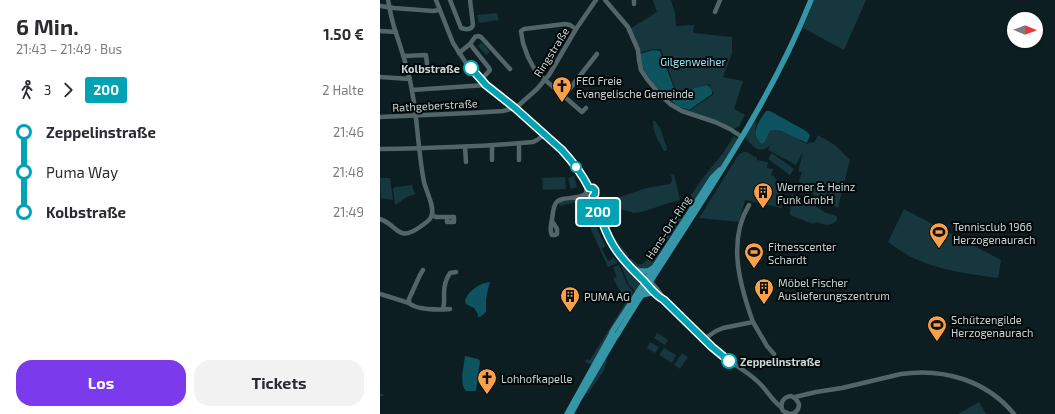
<!DOCTYPE html>
<html lang="de">
<meta charset="utf-8">
<style>
:root{--surface:#fff;--page:#f2f2f3;--text:#2b2b33;--muted:#7c7c81;--accent:#7c3aed}
body{margin:0;font-family:"Exo 2",sans-serif;background:var(--page);color:var(--text);height:100vh;display:flex;flex-direction:column;font-size:15px;white-space:nowrap}
*{box-sizing:border-box;margin:0}
p{font-size:13px;color:var(--muted)}
.icon{flex:none;width:22px;height:22px;fill:none;stroke:currentColor;stroke-width:2;stroke-linecap:round;stroke-linejoin:round}
.map{position:relative;flex:1;overflow:hidden}
.sheet{display:flex;flex-direction:column;background:var(--surface);width:380px}
.sheet>*{flex:none}
.badge{padding:0 8px;border-radius:3px;font-size:14px;line-height:26px}
.needle{width:26px;rotate:91deg}
.buttons{position:absolute;left:627px;top:12px;display:grid;gap:8px}
.buttons a{display:grid;place-items:center;width:36px;height:36px;border-radius:50%;background:var(--surface);box-shadow:0 1px 3px #0004;font-size:20px}
.map>.badge{position:absolute;translate:-50% -50%;box-shadow:0 0 0 2px #fff}
.legs{display:flex;align-items:center;gap:6px;height:44px;padding:0 16px;font-size:13px}
.legs p{margin-inline-start:auto}
.head{display:flex;align-items:center;justify-content:space-between;height:68px;padding:0 16px}
h1{font-size:22px;font-weight:700;line-height:30px}
.primary-button{display:flex;gap:8px;margin-top:auto;padding:8px 16px}
.primary-button a{flex:1;height:46px;border-radius:16px;background:var(--accent);color:#fff;font-size:16px;font-weight:700;line-height:46px;text-align:center}
.primary-button a+a{background:var(--page);color:var(--text)}
ul{padding:0 16px;list-style:none}
li{display:flex;align-items:center;gap:14px;height:40px;font-size:15px}
li i{display:grid;place-items:center;width:6px;height:100%;margin:0 5px;background:currentColor}
li i::after{content:'';width:10px;height:10px;margin:-5px;border:3px solid;border-radius:50%;background:var(--surface)}
li p{margin-inline-start:auto}
li:first-child i{background:linear-gradient(#0000 50%,currentColor 0)}
li:last-child i{background:linear-gradient(currentColor 50%,#0000 0)}
main{display:flex;flex:1;min-height:0}
.map>svg:first-child{display:block}
</style>
<main>
<section class="sheet">
<div class="head"><div><h1>6 Min.</h1><p>21:43 – 21:49 · Bus</p></div><b>1.50 €</b></div>
<div class="legs"><svg class="icon" aria-label="walk" viewBox="0 0 24 24"><circle cx="13" cy="4" r="2"/><path d="M13 8l-2 6 4 7M11 14l-3 7M7 12l3-4h3l4 4"/></svg>3<svg class="icon" aria-label="forward" viewBox="0 0 24 24"><path d="M9 5l7 7-7 7"/></svg><b class="badge" style="background:#00a3b4;color:#fff">200</b><p>2 Halte</p></div>
<ul>
<li><i style="color:#00a3b4"></i><b>Zeppelinstraße</b><p>21:46</p></li>
<li><i style="color:#00a3b4"></i><span>Puma Way</span><p>21:48</p></li>
<li><i style="color:#00a3b4"></i><b>Kolbstraße</b><p>21:49</p></li>
</ul>
<div class="primary-button"><a>Los</a><a>Tickets</a></div>
</section>
<div class="map">
<svg width="675" height="414" viewBox="0 0 675 414">
<rect width="100%" height="100%" fill="#0c1e21"/>
<!-- green -->
<g fill="#16373d">
<path d="M273 0H291L295 13 296 26 314 25 313 33 352 37V53L343 77 363 81 354 109 365 115 359 126 354 129 309 111 334 94 329 84 297 94 281 49H273L260 53 250 29 277 12Z"/>
<path d="M434 0H486L464 50 423 28Z"/>
<path d="M117 13 119 20 99 23 97 15Z"/>
<path d="M101 43 103 44 110 52 106 55 98 46Z"/>
<path d="M374 120 377 123 375 129 385 142 390 131 392 130C405 131 416 138 427 144L430 143 431 142 434 143 438 135 455 145 470 160 464 183 458 208 437 198 419 181 422 172H419V168L423 152 416 165 388 150 390 145C378 156 373 146 364 136Z"/>
<path d="M273 121H275L280 128 287 148 286 151H284C279 142 272 131 273 121Z"/>
<path d="M354 136 359 139 348 156 301 224 292 233 271 267 267 270 258 268 249 260 251 258C256 263 260 268 266 261L289 227 298 216 319 183 330 169 343 153Z"/>
<path d="M364 152H367L377 158V160L388 162 387 168 393 169 391 175 394 176C401 186 402 196 402 208L365 200 359 222 319 218 359 154Z"/>
<path d="M392 153 414 169 410 175 388 159Z"/>
<path d="M294 174 300 200 289 203 262 212 254 213 226 205 219 206 218 204 267 188 290 184 292 181 291 175Z"/>
<path d="M194 176 197 187 191 189 188 178Z"/>
<path d="M185 177 186 189 163 190 162 178Z"/>
<path d="M0 178H10L13 200 1 198Z"/>
<path d="M32 185 35 194 30 196 27 197 15 205 13 189 15 187Z"/>
<path d="M414 194 423 198 446 213 455 215 457 217V220C451 227 444 225 436 222L433 224 410 215 411 195Z"/>
<path d="M202 198 208 204 219 233 226 246 222 249 228 261 234 258 237 262V263L228 267 212 232 201 204 197 202 180 206 179 204 180 202 197 199Z"/>
<path d="M222 208 227 223 233 236 249 256 247 257 239 245 236 244 231 236 220 209Z"/>
<path d="M524 209 621 260 618 278C588 274 556 270 529 256 522 252 515 247 508 242Z"/>
<path d="M216 215C227 244 239 258 259 280V286L256 292 249 285 241 265 224 238 214 216Z"/>
<path d="M239 265 247 284 253 292 252 295 253 297 212 365 205 362 207 359 210 360 246 302 233 278 237 277 233 267Z"/>
<path d="M277 333 288 340 285 345 274 338Z"/>
<path d="M270 342 279 347 275 353 267 348Z"/>
<path d="M284 348 296 355 292 363 279 355Z"/>
<path d="M302 353 308 357 300 369 294 365Z"/>
<path d="M226 356 227 362 224 370 208 394 205 392Z"/>
<path d="M599 402 606 414H578Z"/>
</g>
<!-- water -->
<g fill="#0e5460">
<path d="M273 50 280 51 295 91 285 96C276 85 258 69 260 54Z"/>
<path d="M327 85C330 86 333 91 332 94L309 110C302 108 296 106 292 101L294 99 315 88Z"/>
<path d="M386 111H390L426 131 430 135 427 143 401 131 392 130 390 131 385 142 382 144C369 133 379 122 386 111Z"/>
<path d="M110 282 108 289 106 300V312L100 317H98V314L94 308 86 304 85 300C89 290 100 283 110 282Z"/>
<path d="M85 356 98 359 100 361 96 391H86C79 384 84 365 85 356Z"/>
</g>
<g fill="none" stroke-linecap="round" stroke-linejoin="round">
<!-- stream -->
<path stroke="#0e5460" stroke-width="1" d="M0 395H3"/>
<!-- minor -->
<g stroke="#526569" stroke-width="4.5">
<path d="M56 0 73 43 86 63 106 85 135 108 182 150 196 167 209 187"/>
<path d="M70 0 81 28C85 29 91 31 93 25L90 0"/>
<path d="M225 0 248 27 258 50 259 60 261 70 267 79 277 91 290 104 302 111 335 122 350 129 359 135"/>
<path d="M254 4V0"/>
<path d="M0 6 14 8 53 11 59 10"/>
<path d="M335 12 340 0"/>
<path d="M196 29 190 25 185 24 144 29 141 31 143 43 148 57 156 72 202 112 206 108"/>
<path d="M0 31 16 32"/>
<path d="M90 44 109 68 110 70 101 80"/>
<path d="M79 53 90 44 95 37 98 36 101 37 130 69"/>
<path d="M24 56 46 55 47 64"/>
<path d="M0 77 30 79"/>
<path d="M32 90 106 85"/>
<path d="M184 96 217 54"/>
<path d="M0 117 90 113 123 111 135 108 139 105 157 89 169 75 196 29 216 0"/>
<path d="M139 143V160"/>
<path d="M112 146V160"/>
<path d="M85 147 86 162"/>
<path d="M0 149C51 148 102 147 153 142L157 140 164 135"/>
<circle cx="211" cy="192" r="5"/>
<path d="M213 196C219 213 224 230 233 245 241 258 251 268 261 279 268 286 275 295 284 300 302 318 320 337 339 353 351 363 365 370 376 380 386 388 391 400 401 407"/>
<path d="M52 215 56 217H74V222H67V217"/>
<path d="M0 219C18 225 17 243 40 227 43 224 49 222 51 217 56 209 46 191 44 182 38 152 38 122 32 91 29 71 22 52 16 33 12 22 10 11 8 0"/>
<path d="M172 221 177 229V234L175 235H172C169 230 171 225 172 219 173 214 173 207 176 203 180 197 191 199 197 197 200 197 203 195 206 194"/>
<path d="M251 266C253 267 255 268 257 269 264 273 281 292 284 300"/>
<path d="M0 294 29 303C36 310 59 310 70 309"/>
<path d="M29 303V299L40 275 43 270"/>
<path d="M63 309C65 301 64 300 64 293 64 285 66 279 70 273L76 272"/>
<path d="M373 322 387 346 394 354"/>
<path d="M324 339 336 331 343 328 373 322C360 286 347 241 369 205"/>
<path d="M415 397 436 392 462 388 521 374C563 368 606 380 634 414"/>
<path d="M410 414 403 411C399 404 403 397 411 396L416 399 419 404C419 410 416 413 411 414"/>
</g>
<!-- major -->
<g stroke="#3596a7" stroke-width="5.5">
<path d="M259 271H268L273 268"/>
<path d="M262 295 271 293H275"/>
<path d="M232 332 332 178 340 170"/>
<path d="M237 335C304 224 383 121 431 0"/>
<path d="M187 414 232 333"/>
<path d="M191 414 199 399 236 336"/>
</g>
</g>
<g fill="none" stroke-linecap="round" stroke-linejoin="round">
<!-- line-1 casing -->
<g stroke="#fff" stroke-width="9">
<path id="line-1" d="M91 68 106 85 135 108 182 150C193 162 202 174 209 188H213L215 190V194L213 196C219 213 224 230 233 245 241 259 253 270 264 281 270 288 276 296 284 300L332 347 349 361"/>
</g>
<!-- line-1 -->
<use href="#line-1" stroke="#00a3b4" stroke-width="6"/>
</g>
<!-- icons -->
<defs>
<g id="church-pin" transform="scale(1)"><path d="M0 17L-7.5 6A9.5 9.5 0 1 1 7.5 6Z" fill="#f8a14a" stroke="#020708"/><path d="M-1.2-6h2.4v3.5h3.3v2.4h-3.3V6h-2.4V-.1h-3.3v-2.4h3.3Z" fill="#111"/></g>
<g id="building-pin" transform="scale(1)"><path d="M0 17L-7.5 6A9.5 9.5 0 1 1 7.5 6Z" fill="#f8a14a" stroke="#020708"/><path d="M-4-6H4V6H1V3H-1V6H-4ZM-2.5-4.3h1.7v1.8h-1.7ZM.8-4.3h1.7v1.8H.8ZM-2.5-1h1.7V.8h-1.7ZM.8-1h1.7V.8H.8Z" fill="#111"/></g>
<g id="stadium-pin" transform="scale(1)"><path d="M0 17L-7.5 6A9.5 9.5 0 1 1 7.5 6Z" fill="#f8a14a" stroke="#020708"/><path d="M0-5a6.5 5 0 1 0 0 10a6.5 5 0 1 0 0-10ZM-3.5-1.8h7v3.6h-7Z" fill="#111"/></g>
</defs>
<g fill-rule="evenodd">
<use href="#church-pin" x="182" y="86"/>
<use href="#building-pin" x="383" y="192"/>
<use href="#stadium-pin" x="559" y="232"/>
<use href="#stadium-pin" x="374" y="252"/>
<use href="#building-pin" x="384" y="288"/>
<use href="#building-pin" x="190" y="296"/>
<use href="#stadium-pin" x="557" y="325"/>
<use href="#church-pin" x="107" y="378"/>
</g>
<!-- markers -->
<g fill="#fff" stroke="#00a3b4" stroke-width="2">
<circle cx="91" cy="68" r="7"/>
<circle cx="196" cy="167" r="5"/>
<circle cx="349" cy="361" r="7"/>
</g>
<g text-anchor="middle" dominant-baseline="central" stroke-width="4" stroke-linejoin="round" paint-order="stroke">
<!-- street labels -->
<g font-size="11" fill="#cad5d7" stroke="#020708">
<text transform="translate(171 52) rotate(-58)">Ringstraße</text>
<text transform="translate(55 105) rotate(-3)">Rathgeberstraße</text>
<text transform="translate(288 227) rotate(-57)">Hans-Ort-Ring</text>
</g>
<!-- park labels -->
<g font-size="11" fill="#93e7f9" stroke="#020708">
<text x="313" y="61">Gilgenweiher</text>
</g>
<!-- stop labels -->
<g font-size="11" font-weight="bold" fill="#cad5d7" stroke="#020708" text-anchor="end">
<text x="80" y="68">Kolbstraße</text>
<text x="360" y="361" text-anchor="start">Zeppelinstraße</text>
</g>
<!-- poi labels -->
<g font-size="11" fill="#cad5d7" stroke="#020708" text-anchor="start">
<text x="196" y="80">FEG Freie<tspan x="196" dy="13">Evangelische Gemeinde</tspan></text>
<text x="397" y="186">Werner &amp; Heinz<tspan x="397" dy="13">Funk GmbH</tspan></text>
<text x="573" y="226">Tennisclub 1966<tspan x="573" dy="13">Herzogenaurach</tspan></text>
<text x="388" y="246">Fitnesscenter<tspan x="388" dy="13">Schardt</tspan></text>
<text x="398" y="282">Möbel Fischer<tspan x="398" dy="13">Auslieferungszentrum</tspan></text>
<text x="204" y="296">PUMA AG</text>
<text x="571" y="319">Schützengilde<tspan x="571" dy="13">Herzogenaurach</tspan></text>
<text x="121" y="378">Lohhofkapelle</text>
</g>
</g>
</svg>
<div class="buttons">
<a><svg class="needle" viewBox="-14 -14 28 28"><path d="M0-13l5 13h-10z" fill="#e53935"/><path d="M0 13l5-13h-10z" fill="#7c7c81"/></svg></a>
</div>
<b class="badge" style="left:218px;top:212px;background:#00a3b4;color:#fff">200</b>
</div>
</main>
